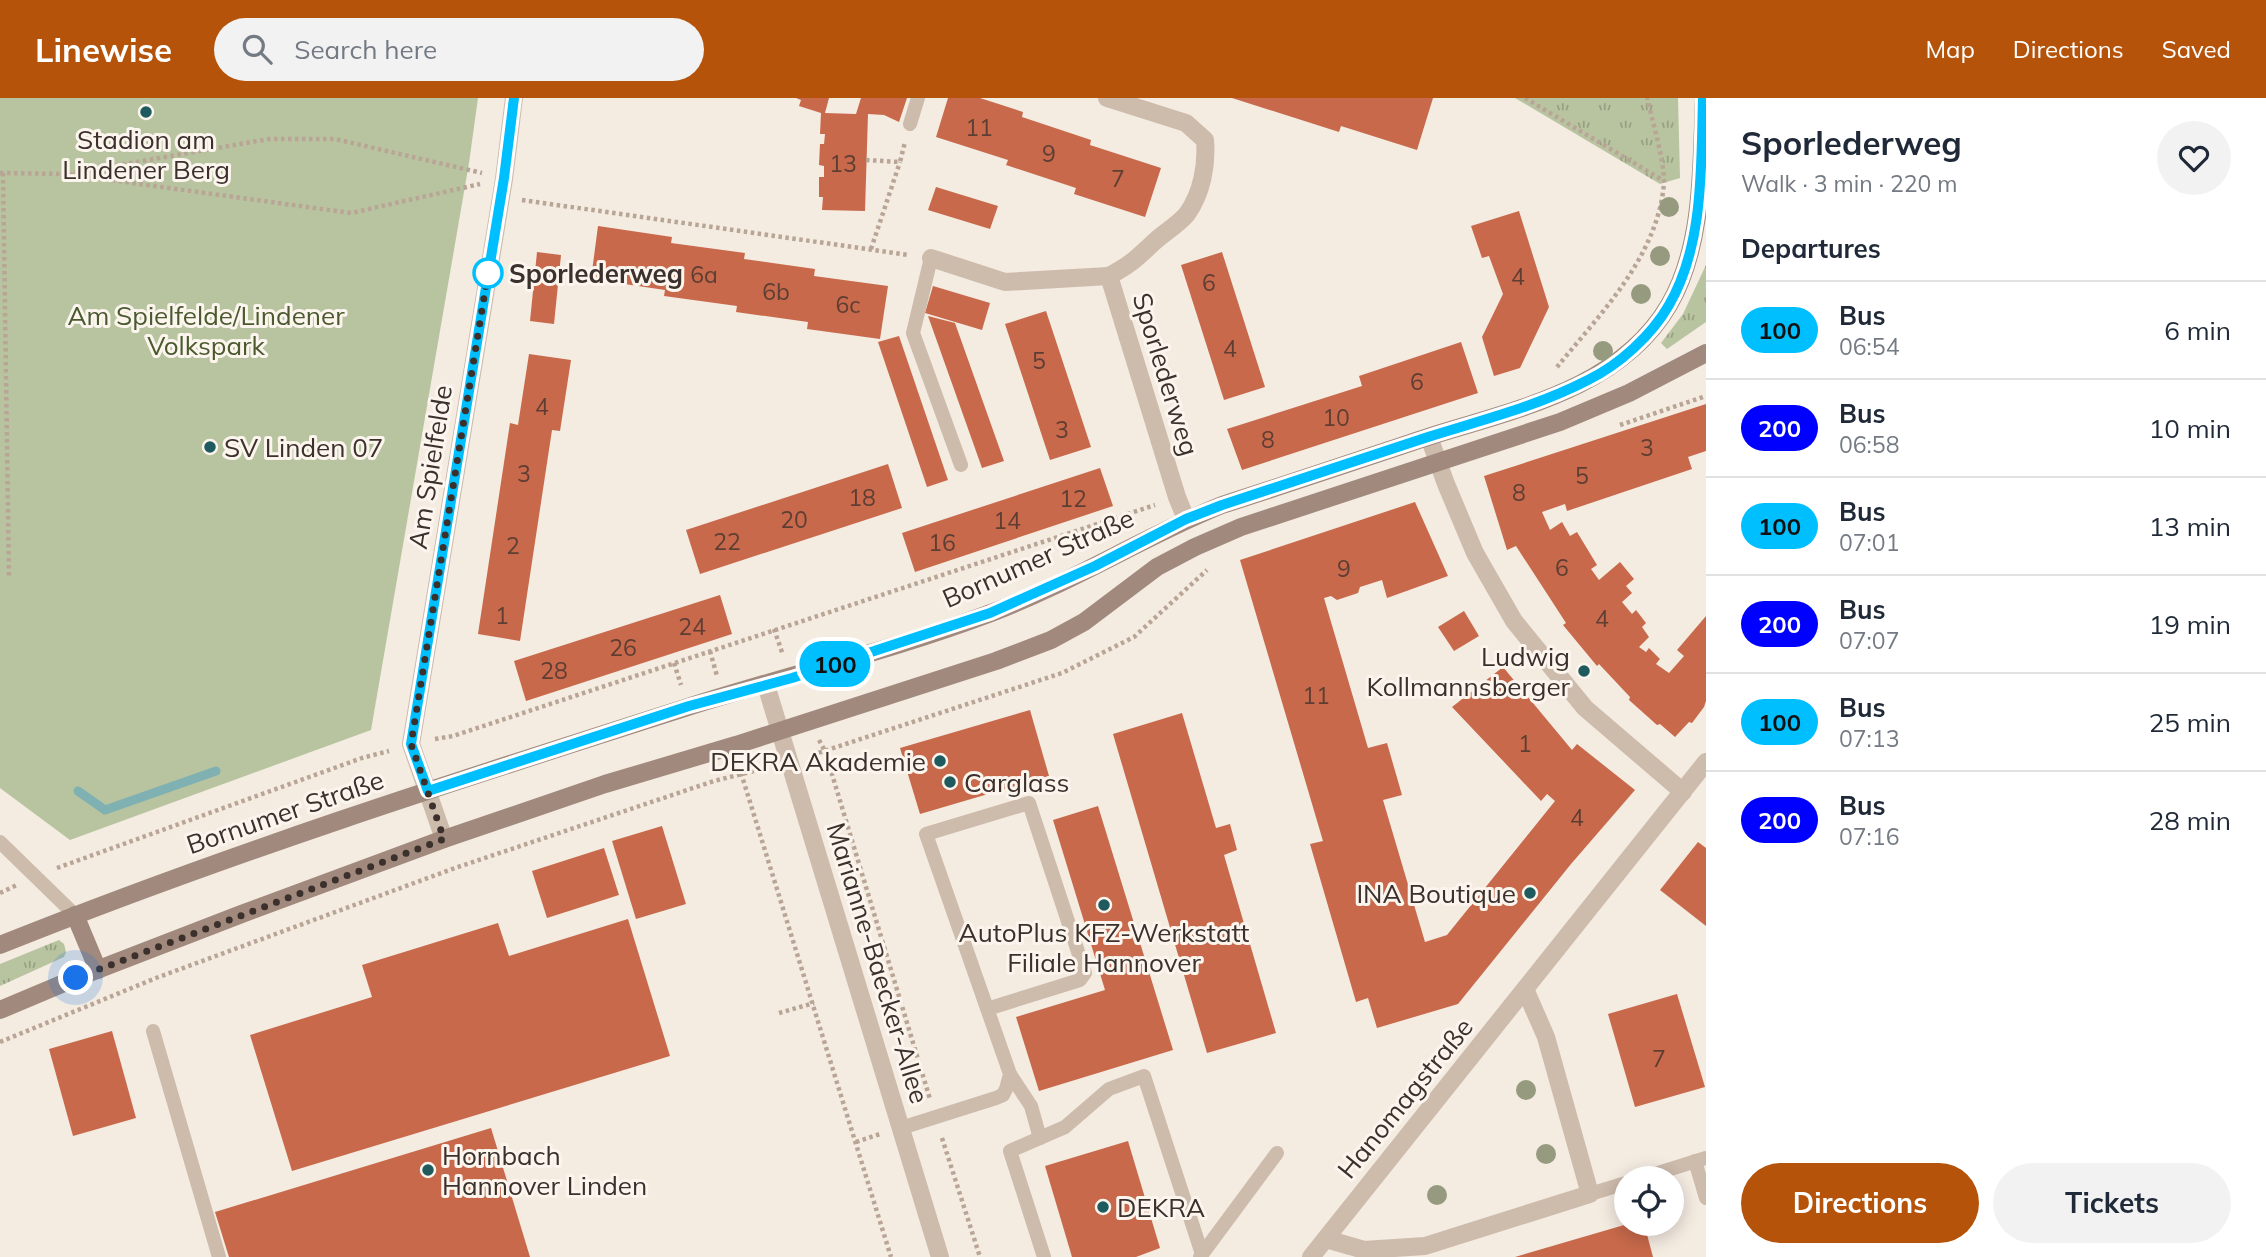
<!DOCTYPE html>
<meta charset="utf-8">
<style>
:root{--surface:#fff;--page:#f2f2f3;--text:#1f2937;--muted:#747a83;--line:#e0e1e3;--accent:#b45309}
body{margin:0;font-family:Mulish,sans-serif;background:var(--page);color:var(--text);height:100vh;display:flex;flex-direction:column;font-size:26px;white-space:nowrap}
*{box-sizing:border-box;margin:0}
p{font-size:23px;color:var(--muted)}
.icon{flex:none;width:38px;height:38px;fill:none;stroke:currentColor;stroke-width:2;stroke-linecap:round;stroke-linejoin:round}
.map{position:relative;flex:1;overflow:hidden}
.side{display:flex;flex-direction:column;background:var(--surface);width:560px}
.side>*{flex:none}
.badge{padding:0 14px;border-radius:23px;font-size:24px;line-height:46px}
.tools{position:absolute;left:1614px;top:1068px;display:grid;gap:14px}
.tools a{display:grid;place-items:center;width:70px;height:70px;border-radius:50%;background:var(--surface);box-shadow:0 4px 18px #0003;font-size:35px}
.you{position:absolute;width:35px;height:35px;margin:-18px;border:5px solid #fff;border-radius:50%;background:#1a73e8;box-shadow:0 0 0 10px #1a73e833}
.map>.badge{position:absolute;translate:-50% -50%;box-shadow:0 0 0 4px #fff}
h2{padding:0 35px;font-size:26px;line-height:63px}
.round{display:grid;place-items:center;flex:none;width:74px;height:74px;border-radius:37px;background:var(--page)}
.summary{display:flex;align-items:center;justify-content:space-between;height:119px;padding:0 35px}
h1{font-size:33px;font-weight:700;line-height:52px}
.cta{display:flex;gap:14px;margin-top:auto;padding:14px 35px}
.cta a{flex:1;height:80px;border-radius:42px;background:var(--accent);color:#fff;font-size:28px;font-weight:700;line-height:80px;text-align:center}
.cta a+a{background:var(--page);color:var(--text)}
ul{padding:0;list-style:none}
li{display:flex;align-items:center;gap:21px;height:98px;padding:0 35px;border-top:2px solid var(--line)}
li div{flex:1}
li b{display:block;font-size:26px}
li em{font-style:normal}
li .badge{min-width:77px;font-weight:700;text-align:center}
header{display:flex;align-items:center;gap:42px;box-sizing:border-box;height:98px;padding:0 35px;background:var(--accent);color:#fff}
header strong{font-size:33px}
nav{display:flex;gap:38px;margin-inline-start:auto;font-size:24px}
.search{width:490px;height:63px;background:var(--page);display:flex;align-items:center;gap:18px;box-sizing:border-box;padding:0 24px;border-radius:38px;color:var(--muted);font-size:26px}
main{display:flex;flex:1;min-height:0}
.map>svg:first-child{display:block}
</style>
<header>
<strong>Linewise</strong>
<div class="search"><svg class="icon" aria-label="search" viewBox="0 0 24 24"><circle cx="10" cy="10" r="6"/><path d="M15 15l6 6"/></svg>Search here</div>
<nav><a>Map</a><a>Directions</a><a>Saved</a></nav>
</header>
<main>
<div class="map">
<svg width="1706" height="1159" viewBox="0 0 1706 1159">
<defs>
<pattern id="grass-tufts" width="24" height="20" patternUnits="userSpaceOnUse" patternTransform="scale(1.75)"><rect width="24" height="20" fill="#b8c4a0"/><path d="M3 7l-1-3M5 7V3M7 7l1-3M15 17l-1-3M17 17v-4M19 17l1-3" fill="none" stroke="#97a083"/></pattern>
</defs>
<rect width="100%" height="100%" fill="#f4ebe1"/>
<!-- grass -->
<g fill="url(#grass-tufts)">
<path d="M1515 0H1678L1680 80 1660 86Z"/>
<path d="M1706 167V224L1667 251 1661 245 1683 216Z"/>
<path d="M59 842 64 846 66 854 64 859 0 888V866Z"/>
</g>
<!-- green -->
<path fill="#b8c4a0" d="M0 0H478L469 65 371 632 70 742 0 690Z"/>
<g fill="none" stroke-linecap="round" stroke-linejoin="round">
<!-- stream -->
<path stroke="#7fb0b2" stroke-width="9" d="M78 693 105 712 216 673"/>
</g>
<!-- building -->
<g fill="#c8694b">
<path d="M796 0H829L825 15 856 16 861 0H907L899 24 884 17 868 16 865 113 822 112 823 99H819V79H824V68L819 67 820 46H824L825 36H820L821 15 799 8 801 2Z"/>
<path d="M948 0H980L1023 14 1022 19 1091 42 1090 47 1161 70 1145 119 1074 96 1076 90 1006 67 1008 62 936 39Z"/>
<path d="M1232 0H1433L1417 52 1341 28 1339 34Z"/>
<path d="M936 89 998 108 990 131 928 112Z"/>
<path d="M1519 113 1549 209 1520 270 1494 278 1482 239 1503 196 1489 158 1482 160 1471 128Z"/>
<path d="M598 128 672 139 671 145 745 155 744 161 815 171 814 178 888 188 880 241 807 231 808 224 736 214 737 208 664 198 665 192 591 181Z"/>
<path d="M537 154 561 157 554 226 530 223Z"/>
<path d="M1222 154 1265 289 1224 302 1181 167Z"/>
<path d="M933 188 990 205 982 232 925 215Z"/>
<path d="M1046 213 1091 349 1050 362 1005 226Z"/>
<path d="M928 218 955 225 1004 363 982 370Z"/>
<path d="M899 238 948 382 927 389 878 244Z"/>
<path d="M1461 244 1478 295 1242 372 1227 331 1362 288 1359 278Z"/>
<path d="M529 256 571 262 560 333 552 332 520 543 478 536 510 325 518 327Z"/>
<path d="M1706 306V353L1688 359 1692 371 1567 413 1565 406 1542 414 1550 432 1562 424 1570 438 1577 434 1597 467 1591 471 1599 482 1620 464 1634 481 1626 488 1632 495 1622 504 1632 516 1636 512 1646 525 1642 529 1649 539 1639 549 1646 554 1649 550 1660 561 1656 566 1669 575 1684 558 1677 552 1706 518V603L1704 609 1692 625 1689 624 1675 639 1660 626 1657 627 1629 602 1630 599 1599 566 1597 568 1563 527 1566 525 1516 448 1507 452 1484 378Z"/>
<path d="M888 366 902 410 700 476 686 432Z"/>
<path d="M1100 370 1113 408 915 474 902 435Z"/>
<path d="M1415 404 1448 478 1387 500 1382 482 1360 489 1358 495 1337 502 1331 498 1324 500 1368 650 1387 645 1402 697 1383 702 1425 844 1447 837 1555 703 1547 696 1541 703 1452 609 1503 569 1572 652 1577 646 1635 692 1571 766 1458 906 1377 930 1368 900 1356 904 1310 746 1323 743 1240 462Z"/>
<path d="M720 497 732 536 526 603 514 563Z"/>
<path d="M1464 513 1479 538 1454 553 1438 529Z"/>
<path d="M1030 612 1049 678 920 716 900 650Z"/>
<path d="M1182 615 1216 730 1230 726 1237 752 1224 757 1276 935 1207 955 1113 636Z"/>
<path d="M1098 708 1173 952 1039 993 1016 919 1105 892 1053 722Z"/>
<path d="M662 728 686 806 636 821 612 743Z"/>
<path d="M1698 744 1706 750V828L1660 792Z"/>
<path d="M604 750 619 797 547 820 532 773Z"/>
<path d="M628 821 670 958 292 1073 250 937 372 899 362 867 498 825 509 858Z"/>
<path d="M1677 896 1705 989 1635 1009 1608 916Z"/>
<path d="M112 933 136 1020 73 1038 49 951Z"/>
<path d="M491 1030 530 1159H229L215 1114Z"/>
<path d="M1128 1043 1160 1150 1136 1159H1072L1045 1068Z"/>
<path d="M1631 1125H1644L1653 1159H1515Z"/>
</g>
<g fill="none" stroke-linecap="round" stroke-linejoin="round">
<!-- path -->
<g stroke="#b9a596" stroke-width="4.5" stroke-dasharray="3.5 3.5" stroke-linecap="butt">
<path d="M1525 0 1664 83"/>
<path d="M866 62 900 64 905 44"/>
<path d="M0 75 67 76 351 115 480 86"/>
<path d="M3 75 9 480"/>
<path d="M67 76 269 41H335L482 75"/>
<path d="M522 102 909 157"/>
<path d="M871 151 900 64"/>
<path d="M1557 269C1601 215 1658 158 1664 85 1665 67 1652 20 1647 0"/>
<path d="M1620 327 1706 298"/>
<path d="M774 531 783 557"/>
<path d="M710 553 717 578"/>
<path d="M674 565 681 587"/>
<path d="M435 641 453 638 1155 407"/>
<path d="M819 642 825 653 930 1001"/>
<path d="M812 657 1062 575 1134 539 1207 472"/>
<path d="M741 675 891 1159"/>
<path d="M57 770 362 660 389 653"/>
<path d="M0 795 17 787"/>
<path d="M779 915 814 905"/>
<path d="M0 944 156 880 455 770 714 683 766 670"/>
<path d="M942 1040 980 1159"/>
<path d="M856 1044 880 1036"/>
</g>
<!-- service -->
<g stroke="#cdbbac" stroke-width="14">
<path d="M910 26 918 0"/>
<path d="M931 160 913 235 961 367"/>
<path d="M0 744 75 817"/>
<path d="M153 933 219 1159"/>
<path d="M1010 976 1031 1008 1040 1040"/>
<path d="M901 1030 996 1000 1003 997 1006 991 1010 976 926 736 1029 705 1085 875 1080 882 987 911"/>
<path d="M1695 1063 1706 1100"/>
<path d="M1642 1080 1706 1060"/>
<path d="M1590 1096 1626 1085"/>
<path d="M1044 1159 1010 1053 1065 1029 1109 991 1144 978 1202 1156"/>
<path d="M1200 1159 1277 1055"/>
</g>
<!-- minor -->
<g stroke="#cdbbac" stroke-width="18">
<path d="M1107 0 1186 25 1205 42C1207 67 1202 95 1187 116 1178 127 1163 135 1153 145 1136 161 1130 167 1109 178L1177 399 1186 421"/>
<path d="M931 160 1005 184 1109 178"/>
<path d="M1429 339 1446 386 1475 455 1514 523 1585 610 1683 694"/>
<path d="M444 741 411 646 504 81 514 0"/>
<path d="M1326 1141 1364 1152 1425 1148 1590 1096 1546 939 1525 891"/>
<path d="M1311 1159 1706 664"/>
</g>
<!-- tertiary -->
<path stroke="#cdbbac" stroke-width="18" d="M766 587 940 1159"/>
<!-- secondary -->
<g stroke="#a18a7d" stroke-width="18">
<path d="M75 817 98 872"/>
<path d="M0 847C224 757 455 683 685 610 787 577 891 553 991 515 1071 485 1143 439 1222 407 1291 385 1359 362 1428 339 1513 312 1620 291 1669 207 1704 147 1701 67 1704 0"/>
<path d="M0 912 76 880 239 817 444 741 605 686 736 647 996 563 1051 542 1084 524 1157 469 1195 449 1241 429 1560 324 1629 295 1706 255"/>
</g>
</g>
<!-- trees -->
<g fill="#969b7f">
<circle cx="1669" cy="109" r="10"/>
<circle cx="1660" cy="158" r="10"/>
<circle cx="1641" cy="196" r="10"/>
<circle cx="1603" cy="253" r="10"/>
<circle cx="1526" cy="992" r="10"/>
<circle cx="1546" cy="1056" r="10"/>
<circle cx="1437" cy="1097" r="10"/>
</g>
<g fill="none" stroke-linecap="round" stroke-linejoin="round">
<!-- line casing -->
<g stroke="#fff" stroke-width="16">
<path id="line" d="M514 0 504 80 411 646 428 693 689 608 792 580 990 515 1095 468 1186 421 1222 407C1291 384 1359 362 1428 339 1482 322 1538 308 1588 282 1619 267 1652 237 1669 207 1704 147 1701 68 1703 0"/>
</g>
<!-- line -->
<use href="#line" stroke="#00bfff" stroke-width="10"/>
<!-- walk -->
<path stroke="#3b302b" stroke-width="7" stroke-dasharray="0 12.6" d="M76 880 444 741 411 646 488 175"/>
</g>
<!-- markers -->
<g fill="#1f5a5e" stroke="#fbf5ee" stroke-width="2.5">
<circle cx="146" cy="14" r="7"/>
<circle cx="210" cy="349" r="7"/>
<circle cx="1584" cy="573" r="7"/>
<circle cx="940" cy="663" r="7"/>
<circle cx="950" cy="684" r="7"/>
<circle cx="1530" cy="795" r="7"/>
<circle cx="1104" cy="807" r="7"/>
<circle cx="428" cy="1072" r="7"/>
<circle cx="1103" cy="1109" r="7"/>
</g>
<circle fill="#fff" stroke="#00bfff" stroke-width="3.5" cx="488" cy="175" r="14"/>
<g text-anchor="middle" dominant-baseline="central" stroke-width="6" stroke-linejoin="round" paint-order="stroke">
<!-- number labels -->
<g font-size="23" fill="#5e3e33">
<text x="979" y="29">11</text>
<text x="1049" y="55">9</text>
<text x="843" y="65">13</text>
<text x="1118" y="80">7</text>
<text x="704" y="176">6a</text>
<text x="1518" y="178">4</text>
<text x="1209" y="184">6</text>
<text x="776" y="193">6b</text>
<text x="848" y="206">6c</text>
<text x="1230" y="250">4</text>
<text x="1039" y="262">5</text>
<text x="1417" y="283">6</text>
<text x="542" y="308">4</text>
<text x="1336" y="319">10</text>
<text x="1062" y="331">3</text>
<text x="1268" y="341">8</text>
<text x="1647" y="349">3</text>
<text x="524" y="375">3</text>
<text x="1582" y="377">5</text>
<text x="1519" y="394">8</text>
<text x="862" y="399">18</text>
<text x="1073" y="400">12</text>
<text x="794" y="421">20</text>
<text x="1007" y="422">14</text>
<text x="727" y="443">22</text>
<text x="942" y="444">16</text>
<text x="513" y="447">2</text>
<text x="1562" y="469">6</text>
<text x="1344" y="470">9</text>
<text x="502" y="517">1</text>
<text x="1602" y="520">4</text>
<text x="692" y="528">24</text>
<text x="623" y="549">26</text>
<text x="554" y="572">28</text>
<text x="1316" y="597">11</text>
<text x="1525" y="645">1</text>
<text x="1577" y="719">4</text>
<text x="1659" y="960">7</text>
</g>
<!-- poi labels -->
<g font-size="26" fill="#3b302b" stroke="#fbf5ee" text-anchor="start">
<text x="146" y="41" text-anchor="middle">Stadion am<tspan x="146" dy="30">Lindener Berg</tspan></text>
<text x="224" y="349">SV Linden 07</text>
<text x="1570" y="558" text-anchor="end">Ludwig<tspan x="1570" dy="30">Kollmannsberger</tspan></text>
<text x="926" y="663" text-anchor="end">DEKRA Akademie</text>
<text x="964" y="684">Carglass</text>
<text x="1516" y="795" text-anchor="end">INA Boutique</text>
<text x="1104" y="834" text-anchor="middle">AutoPlus KFZ-Werkstatt<tspan x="1104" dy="30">Filiale Hannover</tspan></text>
<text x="442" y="1057">Hornbach<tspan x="442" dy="30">Hannover Linden</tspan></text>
<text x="1117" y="1109">DEKRA</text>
</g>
<!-- stop labels -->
<g font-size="26" font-weight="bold" fill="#3b302b" stroke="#fbf5ee" text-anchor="start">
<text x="509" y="175">Sporlederweg</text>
</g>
<!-- park labels -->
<g font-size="26" fill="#4a5a2e" stroke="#fbf5ee">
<text x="206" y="217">Am Spielfelde/Lindener<tspan x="206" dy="30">Volkspark</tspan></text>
</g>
<!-- street labels -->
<g font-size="26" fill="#3b302b" stroke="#fbf5ee">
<text transform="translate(1166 276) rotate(73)">Sporlederweg</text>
<text transform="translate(430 369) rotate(-81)">Am Spielfelde</text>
<text transform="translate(1038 460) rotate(-24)">Bornumer Straße</text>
<text transform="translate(285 714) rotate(-19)">Bornumer Straße</text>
<text transform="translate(878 865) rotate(73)">Marianne-Baecker-Allee</text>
<text transform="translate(1405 1000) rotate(-51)">Hanomagstraße</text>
</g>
</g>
</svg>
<div class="tools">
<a><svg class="icon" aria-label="locate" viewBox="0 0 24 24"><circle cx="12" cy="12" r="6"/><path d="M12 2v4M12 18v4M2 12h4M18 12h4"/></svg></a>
</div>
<div class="you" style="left:76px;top:880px"></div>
<b class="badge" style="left:835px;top:566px;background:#00bfff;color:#111">100</b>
</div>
<section class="side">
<div class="summary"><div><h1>Sporlederweg</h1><p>Walk · 3 min · 220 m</p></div><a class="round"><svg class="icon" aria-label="heart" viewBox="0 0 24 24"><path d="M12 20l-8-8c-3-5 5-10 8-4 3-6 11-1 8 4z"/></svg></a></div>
<h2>Departures</h2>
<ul>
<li><span class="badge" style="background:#00bfff;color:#111">100</span><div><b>Bus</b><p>06:54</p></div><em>6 min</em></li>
<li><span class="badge" style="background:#00f;color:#fff">200</span><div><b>Bus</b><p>06:58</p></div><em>10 min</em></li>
<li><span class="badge" style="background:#00bfff;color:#111">100</span><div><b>Bus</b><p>07:01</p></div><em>13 min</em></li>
<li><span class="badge" style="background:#00f;color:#fff">200</span><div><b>Bus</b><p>07:07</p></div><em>19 min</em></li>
<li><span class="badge" style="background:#00bfff;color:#111">100</span><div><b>Bus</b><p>07:13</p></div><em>25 min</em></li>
<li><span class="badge" style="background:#00f;color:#fff">200</span><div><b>Bus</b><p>07:16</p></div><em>28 min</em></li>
</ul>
<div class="cta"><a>Directions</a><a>Tickets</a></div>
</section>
</main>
